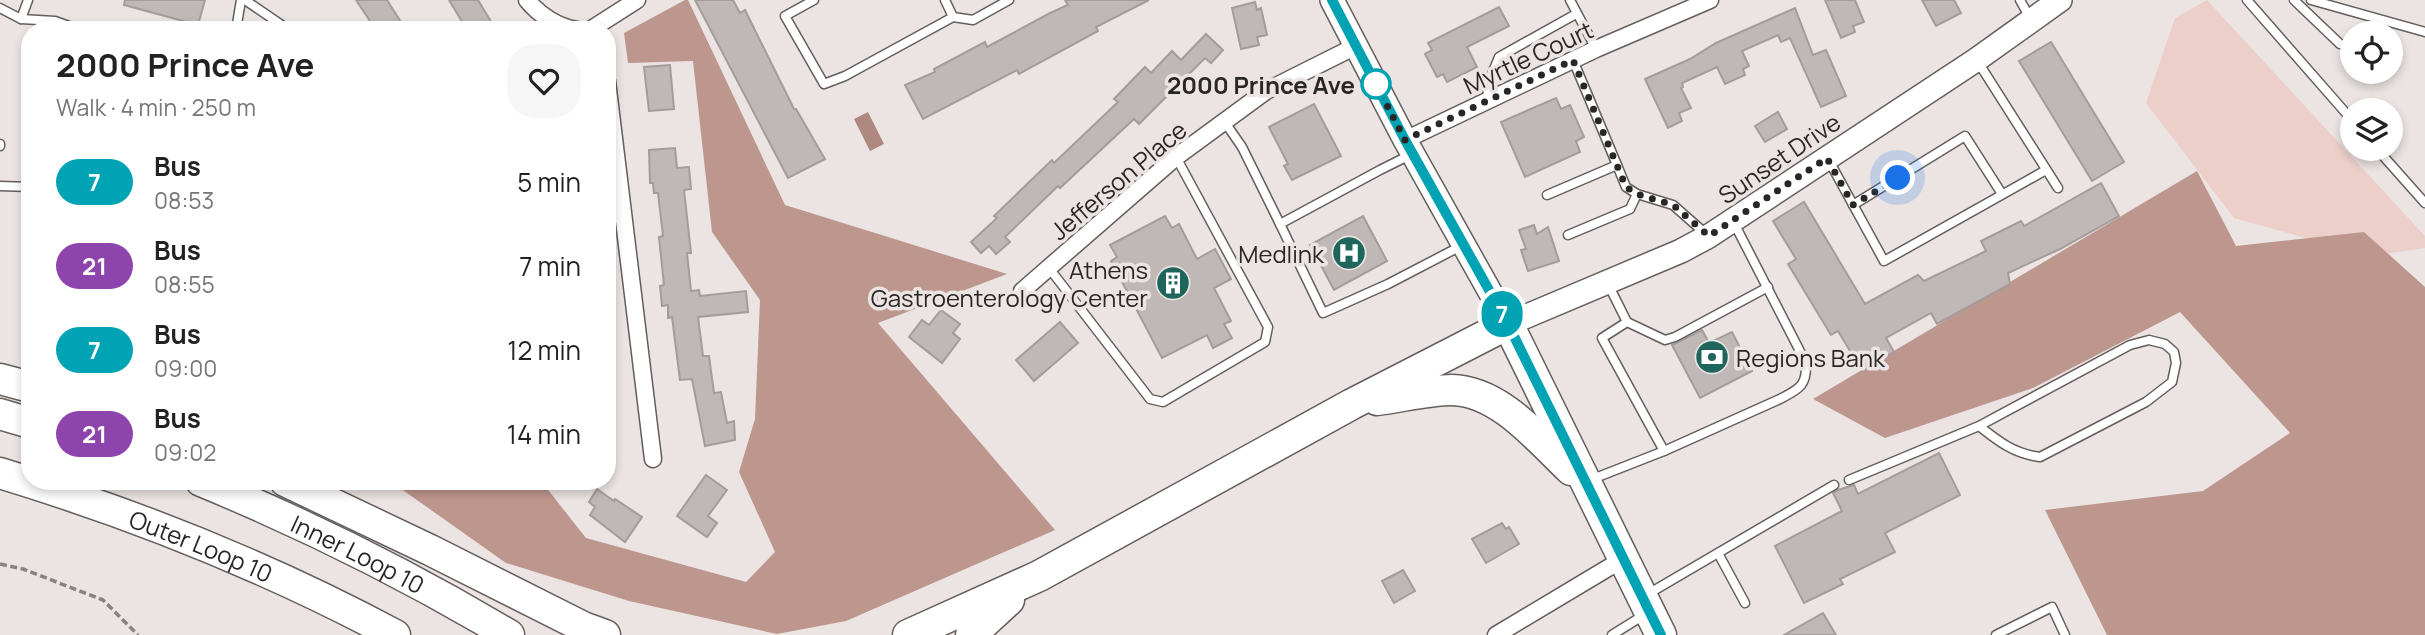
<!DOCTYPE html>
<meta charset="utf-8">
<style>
:root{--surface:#fff;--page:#f6f6f6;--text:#222;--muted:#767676}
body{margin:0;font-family:Manrope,sans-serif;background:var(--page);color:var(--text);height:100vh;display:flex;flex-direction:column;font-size:26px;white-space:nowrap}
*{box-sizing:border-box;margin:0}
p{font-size:23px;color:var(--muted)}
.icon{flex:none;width:38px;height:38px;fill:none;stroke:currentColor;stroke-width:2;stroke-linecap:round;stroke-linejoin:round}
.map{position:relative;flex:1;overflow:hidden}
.drawer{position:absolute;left:21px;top:21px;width:595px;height:469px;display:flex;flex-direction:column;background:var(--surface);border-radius:28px;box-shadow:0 4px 10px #0003}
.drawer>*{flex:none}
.badge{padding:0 14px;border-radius:23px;font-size:24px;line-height:46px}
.tools{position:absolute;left:2340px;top:21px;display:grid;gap:14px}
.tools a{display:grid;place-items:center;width:63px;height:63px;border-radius:50%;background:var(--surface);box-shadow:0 4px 10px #0003;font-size:35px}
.you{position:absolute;width:35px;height:35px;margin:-18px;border:5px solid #fff;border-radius:50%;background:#1a73e8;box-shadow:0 0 0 10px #1a73e833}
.map>.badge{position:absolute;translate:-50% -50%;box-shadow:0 0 0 4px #fff}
.round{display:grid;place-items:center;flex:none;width:74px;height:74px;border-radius:28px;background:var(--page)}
.overview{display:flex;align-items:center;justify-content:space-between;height:119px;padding:0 35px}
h1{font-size:33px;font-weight:700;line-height:52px}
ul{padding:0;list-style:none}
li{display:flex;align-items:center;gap:21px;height:84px;padding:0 35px}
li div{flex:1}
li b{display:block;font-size:26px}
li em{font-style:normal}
li .badge{min-width:77px;font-weight:700;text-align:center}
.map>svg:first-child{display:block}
</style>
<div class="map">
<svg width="2425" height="635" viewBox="0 0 2425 635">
<rect width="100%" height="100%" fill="#ebe4e2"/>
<!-- green -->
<path fill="#eccfc9" d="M2207 0 2425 236V248L2370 256 2234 218 2146 103 2175 18Z"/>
<!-- forest -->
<g fill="#bd968e">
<path d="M685 0H688L785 205 1007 274 878 323 1055 530 846 621 777 634 629 601 506 563 390 481H541L586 538 746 582 775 552 739 472 755 419 760 300 712 232 693 61 628 63 624 33Z"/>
<path d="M2197 171 2236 246 2364 232 2425 287V635H2107L2045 510 2203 491 2290 433 2180 312 2033 388 1885 438 1813 399Z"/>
</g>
<!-- water -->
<path fill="#af8880" d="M868 112 884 144 870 151 854 119Z"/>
<!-- building -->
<g fill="#bfb8b6" stroke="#a39c9b" stroke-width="2">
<path d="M125 0H205L198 25 124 5Z"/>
<path d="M356 0H387L406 30H376Z"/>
<path d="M449 0H478L496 30H467Z"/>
<path d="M695 0H733L740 13 745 10 794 109H796L825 159 788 178Z"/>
<path d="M1065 0H1149L1096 27 1098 31 1019 74 1017 70 923 119 905 85 935 72 934 69 985 42 987 47 1050 13 1068 5Z"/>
<path d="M1825 0H1855L1864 22 1853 26 1855 32 1841 38Z"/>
<path d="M1922 0H1954L1961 13 1936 26Z"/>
<path d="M1255 2 1257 10 1261 8 1267 35 1257 37 1259 45 1241 49 1232 8Z"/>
<path d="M1499 7 1509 26 1467 47 1477 67 1447 82 1443 74 1437 77 1425 54 1432 50 1428 43Z"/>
<path d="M1795 8 1813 55 1826 50 1846 96 1821 107 1790 38 1781 42 1778 35 1742 51 1749 66 1743 69 1745 75 1725 84 1717 67 1682 83 1683 87 1681 88 1691 108 1679 113 1682 121 1668 128 1645 79 1690 59 1716 43Z"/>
<path d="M1206 34 1223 50 1211 63 1205 58 1139 124 1134 119 1060 188 1058 186 1005 237 1010 242 996 254 989 246 981 253 971 242 997 218 994 216 1052 160 1054 163 1118 102 1114 99 1145 67 1151 73 1172 51 1181 60Z"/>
<path d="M2051 42 2124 162 2092 181 2019 61Z"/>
<path d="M670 65 674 109 649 111 644 67Z"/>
<path d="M1556 98 1561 109 1570 105 1584 137 1576 141 1580 152 1525 177 1501 122Z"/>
<path d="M1314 104 1341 156 1292 180 1284 166 1288 164 1269 127Z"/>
<path d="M1778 112 1787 129 1765 142 1755 126Z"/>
<path d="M675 148 677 168 689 167 691 189 684 190 691 253H687L691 291 699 290 700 296 746 291 748 312 698 317 703 356H709L714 393 721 392 727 423 734 421 735 440 705 446 692 379 680 380 672 317 668 318V305L662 306 660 286 664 285 659 237 663 236 658 193H654L653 183H650L649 150Z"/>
<path d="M2101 183 2119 216 2060 249 2008 273 2010 284 1937 324 1931 313 1886 338 1894 352 1862 371 1838 331 1831 335 1788 264 1796 259 1773 221 1804 202 1865 304 1918 275 1924 281 1986 251 1981 241 2021 221 2024 226Z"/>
<path d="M1165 216 1172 228 1179 224 1197 259 1215 249 1231 279 1214 288 1231 321 1224 324 1232 338 1213 348 1207 335 1162 358 1111 261 1117 257 1110 245Z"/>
<path d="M1363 216 1387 261 1334 290 1310 245Z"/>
<path d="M1534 225 1537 234 1548 227 1559 261 1528 271 1521 250 1526 249 1519 230Z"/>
<path d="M941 310 960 324 953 333 960 339 942 363 909 337 922 320 929 325Z"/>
<path d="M1060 322 1078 343 1034 381 1016 360Z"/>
<path d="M1702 330 1709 343 1732 332 1752 371 1700 398 1672 345Z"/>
<path d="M1939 453 1960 495 1885 533 1895 552 1840 579 1843 584 1804 603 1775 546 1842 511 1833 493 1838 490 1854 485 1858 494Z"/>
<path d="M706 475 727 490 708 516 717 523 707 537 677 516Z"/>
<path d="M597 489 614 501 615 499 642 517 625 542 590 515 595 507 589 502Z"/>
<path d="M1502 523 1506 529 1509 527 1519 544 1486 563 1472 539Z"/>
<path d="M1403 570 1415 591 1394 603 1382 581Z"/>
<path d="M1823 613 1836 635H1784Z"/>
</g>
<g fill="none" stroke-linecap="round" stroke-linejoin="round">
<!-- lane casing -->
<g stroke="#645e5c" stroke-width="11">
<g id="lane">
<path d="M245 0 289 30"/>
<path d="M814 0 785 16 824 84 845 76 953 17 945 0"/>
<path d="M1570 0 1596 49"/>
<path d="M2020 0 2030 18"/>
<path d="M2247 0 2352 120"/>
<path d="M2294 0 2340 44"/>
<path d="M2311 0 2425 32"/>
<path d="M0 8 21 19 55 21 80 30"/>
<path d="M953 17 973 20 1009 0"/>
<path d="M21 19 28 0"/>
<path d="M236 30 241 0"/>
<path d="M1978 62 2058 188"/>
<path d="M1487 100 1489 81 1499 57 1576 14"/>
<path d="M1224 121 1242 147 1280 224 1380 170 1410 155"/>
<path d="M0 144V146"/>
<path d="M2377 149 2425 203"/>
<path d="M1828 159 1884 261 2046 170"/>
<path d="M0 186 30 187"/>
<path d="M1637 194 1673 205 1706 234"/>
<path d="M1547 195 1617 165 1573 60"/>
<path d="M1853 205 1965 136 2002 194"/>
<path d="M1280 224 1323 313 1388 284 1461 246"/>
<path d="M1568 235 1630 209 1637 194 1626 187 1617 165"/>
<path d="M1049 268 1150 399 1163 402 1265 342 1268 327 1176 157"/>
<path d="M1609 286 1627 322 1602 338 1664 451"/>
<path d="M1627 322 1665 340 1675 337 1768 287"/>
<path d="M1590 480 1664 451 1780 399C1799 389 1807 386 1806 363L1734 223"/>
<path d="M1849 480 1979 426 2130 345 2149 340 2165 344 2174 352 2176 363 2172 382 2146 402 2040 457C2014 454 1998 441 1979 426"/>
<path d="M1718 553 1745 603"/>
<path d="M1648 594 1834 485"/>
<path d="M1612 635 1644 615"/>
<path d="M1996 635 2052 607 2065 635"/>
</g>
</g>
<!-- street casing -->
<g stroke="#645e5c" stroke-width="19">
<g id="street">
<path d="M527 0C539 15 558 27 577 30"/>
<path d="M590 30 637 0"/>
<path d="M607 81 653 459"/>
<path d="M1405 140 1596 49 1710 0"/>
<path d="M1022 291 1176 157 1266 91 1356 46"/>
<path d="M1496 635 1623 559"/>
</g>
</g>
<!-- secondary casing -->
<g stroke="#645e5c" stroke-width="26">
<path id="secondary" d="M1332 0 1405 140 1508 324 1681 251 1709 236 1976 60 2060 0"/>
</g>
<!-- highway casing -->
<g stroke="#645e5c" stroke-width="33">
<g id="highway">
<path d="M0 379 30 387"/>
<path d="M1377 400C1401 397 1428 390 1452 390 1500 391 1539 440 1571 470"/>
<path d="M0 414 30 423"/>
<path id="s1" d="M0 473C138 515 268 567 395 635"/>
<path id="s2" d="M201 481C308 525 410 576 509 635"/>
<path d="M285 481 430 550 583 627 605 635"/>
<path d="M908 635 1039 576 1352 404 1508 324 1661 635"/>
<path d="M971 635 1009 600"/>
</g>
</g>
<!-- path -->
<path stroke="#888382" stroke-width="3.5" stroke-dasharray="7 3.5" stroke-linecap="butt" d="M0 564 23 569 103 600 138 635"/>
<!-- lane -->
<use href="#lane" stroke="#fff" stroke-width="8"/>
<!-- street -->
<use href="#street" stroke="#fff" stroke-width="16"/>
<!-- secondary -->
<use href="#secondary" stroke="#fff" stroke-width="23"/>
<!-- highway -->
<use href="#highway" stroke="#fff" stroke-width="30"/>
</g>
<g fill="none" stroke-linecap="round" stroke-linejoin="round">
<!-- line casing -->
<g stroke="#fff" stroke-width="16">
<path id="line" d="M1332 0 1405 140 1508 324 1661 635"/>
</g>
<!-- line -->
<use href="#line" stroke="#00a3b4" stroke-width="10"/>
<!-- walk -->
<path stroke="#292626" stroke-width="7" stroke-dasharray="0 12.6" d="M1376 84 1405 140 1573 60 1626 187 1637 194 1673 205 1709 236 1827 158 1853 205 1898 178"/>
</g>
<!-- icons -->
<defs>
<g id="hospital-disc" transform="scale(1.75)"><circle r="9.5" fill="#1e665b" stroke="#ebe4e2"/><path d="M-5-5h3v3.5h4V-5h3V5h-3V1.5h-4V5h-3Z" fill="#fff"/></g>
<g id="building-disc" transform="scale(1.75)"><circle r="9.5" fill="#1e665b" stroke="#ebe4e2"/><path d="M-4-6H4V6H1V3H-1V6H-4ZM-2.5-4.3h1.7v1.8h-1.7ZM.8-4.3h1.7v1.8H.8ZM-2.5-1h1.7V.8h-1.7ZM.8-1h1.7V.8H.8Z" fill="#fff"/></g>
<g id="bank-disc" transform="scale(1.75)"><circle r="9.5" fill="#1e665b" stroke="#ebe4e2"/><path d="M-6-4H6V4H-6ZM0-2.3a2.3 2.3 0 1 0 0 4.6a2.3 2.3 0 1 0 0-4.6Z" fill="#fff"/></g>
</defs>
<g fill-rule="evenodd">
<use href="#hospital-disc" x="1349" y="253"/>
<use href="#building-disc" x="1173" y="283"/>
<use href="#bank-disc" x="1712" y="357"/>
</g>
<!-- markers -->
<circle fill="#fff" stroke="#00a3b4" stroke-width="3.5" cx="1376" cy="84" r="14"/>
<g text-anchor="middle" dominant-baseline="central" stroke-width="7" stroke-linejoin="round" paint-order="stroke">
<!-- street labels -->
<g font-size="24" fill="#292626" stroke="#ebe4e2">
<text transform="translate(1528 57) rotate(-25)">Myrtle Court</text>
<text transform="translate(1779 158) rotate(-34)">Sunset Drive</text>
<text transform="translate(1118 180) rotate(-40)">Jefferson Place</text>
<text stroke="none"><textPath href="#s1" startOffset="214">Outer Loop 10</textPath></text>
<text stroke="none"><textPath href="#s2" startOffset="173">Inner Loop 10</textPath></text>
</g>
<!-- stop labels -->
<g font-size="24" font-weight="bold" fill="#292626" stroke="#ebe4e2" text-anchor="end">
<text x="1355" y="84">2000 Prince Ave</text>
</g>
<!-- poi labels -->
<g font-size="24" fill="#292626" stroke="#ebe4e2" text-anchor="end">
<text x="1324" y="253">Medlink</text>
<text x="1148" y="269">Athens<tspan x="1148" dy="28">Gastroenterology Center</tspan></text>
<text x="1736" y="357" text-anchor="start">Regions Bank</text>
</g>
</g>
</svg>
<div class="tools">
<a><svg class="icon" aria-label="locate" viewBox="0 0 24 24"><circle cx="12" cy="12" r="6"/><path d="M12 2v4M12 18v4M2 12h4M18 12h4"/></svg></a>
<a><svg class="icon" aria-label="layers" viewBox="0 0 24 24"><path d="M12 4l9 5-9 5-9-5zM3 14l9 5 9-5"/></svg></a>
</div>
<div class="you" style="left:1898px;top:178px"></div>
<b class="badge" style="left:1502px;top:314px;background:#00a3b4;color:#fff">7</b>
<section class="drawer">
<div class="overview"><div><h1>2000 Prince Ave</h1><p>Walk · 4 min · 250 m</p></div><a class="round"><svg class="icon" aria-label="heart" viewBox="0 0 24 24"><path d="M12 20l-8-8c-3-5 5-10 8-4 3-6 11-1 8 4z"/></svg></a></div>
<ul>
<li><span class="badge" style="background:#00a3b4;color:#fff">7</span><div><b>Bus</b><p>08:53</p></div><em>5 min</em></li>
<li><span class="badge" style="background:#8e44ad;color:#fff">21</span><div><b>Bus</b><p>08:55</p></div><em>7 min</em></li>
<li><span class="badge" style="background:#00a3b4;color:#fff">7</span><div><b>Bus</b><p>09:00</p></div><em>12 min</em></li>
<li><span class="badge" style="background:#8e44ad;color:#fff">21</span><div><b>Bus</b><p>09:02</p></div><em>14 min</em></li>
</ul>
</section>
</div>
